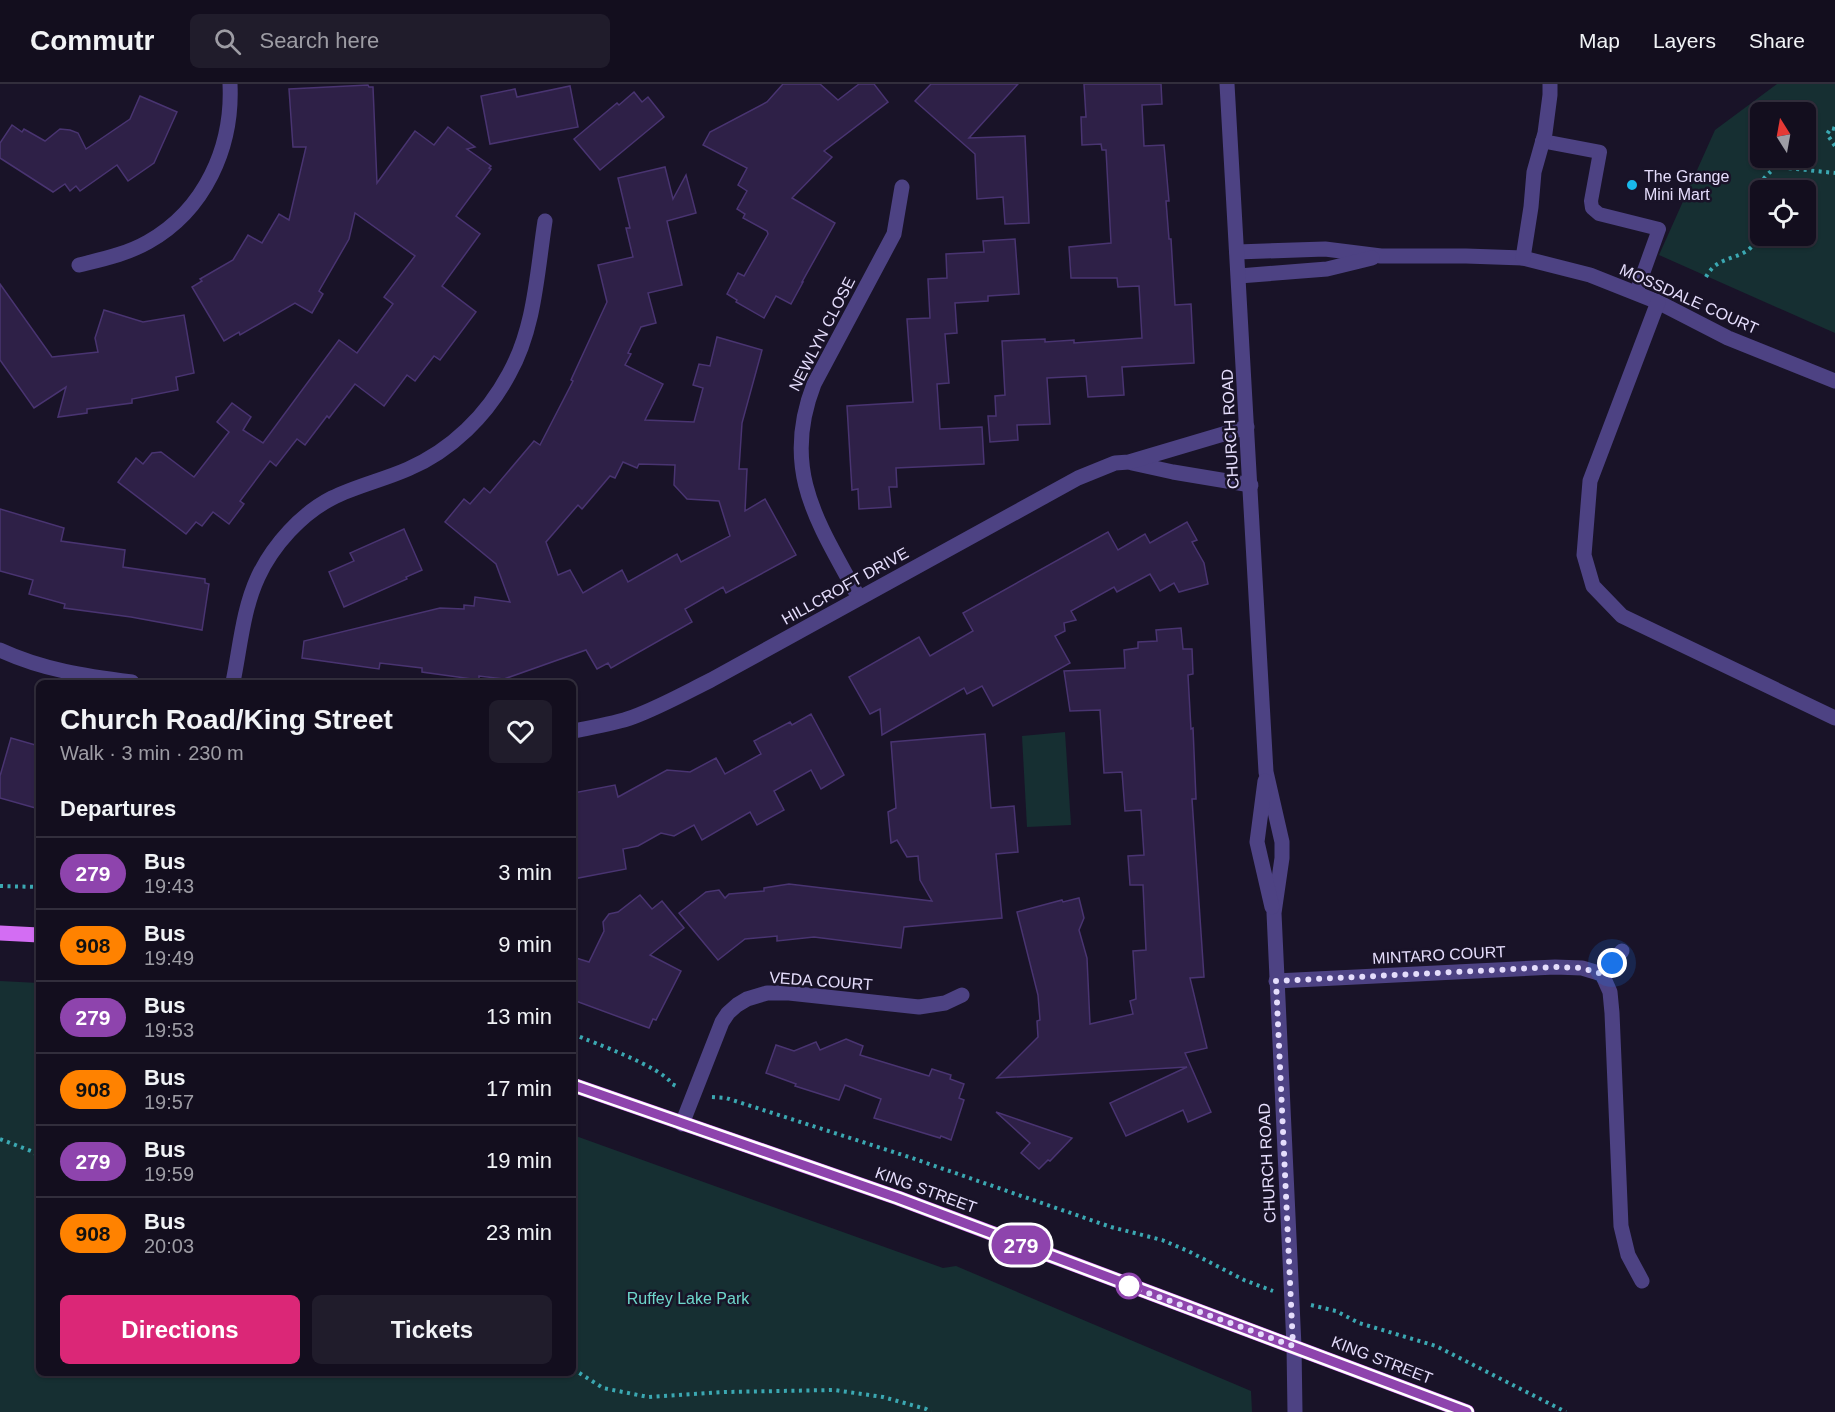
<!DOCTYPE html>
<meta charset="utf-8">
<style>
:root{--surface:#130e1e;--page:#201c2b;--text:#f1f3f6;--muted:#9d9ca4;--line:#322e3c;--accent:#db2777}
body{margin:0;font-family:Arial,sans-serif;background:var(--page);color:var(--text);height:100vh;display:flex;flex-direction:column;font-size:22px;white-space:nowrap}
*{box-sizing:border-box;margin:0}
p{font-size:20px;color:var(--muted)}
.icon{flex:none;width:33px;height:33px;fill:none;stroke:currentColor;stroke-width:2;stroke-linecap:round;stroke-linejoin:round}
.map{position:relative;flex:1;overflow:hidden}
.panel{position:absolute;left:36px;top:596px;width:540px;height:696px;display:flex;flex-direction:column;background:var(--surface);border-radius:9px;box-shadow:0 2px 4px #0004,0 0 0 2px var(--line)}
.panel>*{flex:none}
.badge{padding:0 12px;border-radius:20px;font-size:21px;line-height:39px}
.needle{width:39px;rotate:349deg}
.buttons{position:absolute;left:1750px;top:18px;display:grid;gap:12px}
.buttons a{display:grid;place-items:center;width:66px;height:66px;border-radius:9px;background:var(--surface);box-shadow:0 2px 4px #0004,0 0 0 2px var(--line);font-size:30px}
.you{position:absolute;width:30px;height:30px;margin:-15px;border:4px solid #fff;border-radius:50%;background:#1a73e8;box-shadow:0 0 0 9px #1a73e833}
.map>.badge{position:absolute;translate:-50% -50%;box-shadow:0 0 0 3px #fff}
h2{padding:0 24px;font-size:22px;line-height:54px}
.round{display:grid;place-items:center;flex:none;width:63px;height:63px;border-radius:9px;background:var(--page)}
.headline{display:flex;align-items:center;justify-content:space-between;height:102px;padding:0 24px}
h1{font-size:28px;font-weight:700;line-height:45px}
.primary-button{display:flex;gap:12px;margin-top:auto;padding:12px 24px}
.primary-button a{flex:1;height:69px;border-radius:9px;background:var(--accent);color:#fff;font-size:24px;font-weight:700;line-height:69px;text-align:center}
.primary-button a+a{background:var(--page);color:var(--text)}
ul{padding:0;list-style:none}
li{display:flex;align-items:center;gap:18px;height:72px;padding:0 24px;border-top:2px solid var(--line)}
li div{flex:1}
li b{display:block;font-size:22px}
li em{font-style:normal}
li .badge{min-width:66px;font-weight:700;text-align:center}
header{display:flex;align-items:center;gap:36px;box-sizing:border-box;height:84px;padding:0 30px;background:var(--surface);border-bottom:2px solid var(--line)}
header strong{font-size:28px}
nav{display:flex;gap:33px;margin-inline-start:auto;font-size:21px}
.search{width:420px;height:54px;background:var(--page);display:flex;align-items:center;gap:15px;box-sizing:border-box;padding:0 21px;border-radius:9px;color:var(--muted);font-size:22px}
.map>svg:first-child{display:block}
</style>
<header>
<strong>Commutr</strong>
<div class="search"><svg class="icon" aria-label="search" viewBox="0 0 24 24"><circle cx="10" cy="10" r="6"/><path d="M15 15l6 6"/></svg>Search here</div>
<nav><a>Map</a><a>Layers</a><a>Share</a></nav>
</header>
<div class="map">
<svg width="1835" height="1328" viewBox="0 0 1835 1328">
<rect width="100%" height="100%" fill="#191328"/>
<!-- green -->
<g fill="#162f32" fill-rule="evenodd">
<path d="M1777 0H1835V249L1659 171 1715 46ZM1806 28V74H1761V28ZM1761 106H1806V152H1761Z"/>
<path d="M1065 648 1071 741 1027 743 1022 652Z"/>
<path d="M0 897 39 899V1288H573V1051L943 1184 956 1182 1251 1307 1252 1328H0Z"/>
</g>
<!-- building -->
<g fill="#2e2047" stroke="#493471" stroke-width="1.5" fill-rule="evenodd">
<path d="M783 0H820L838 16 859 0H874L888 18 824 67 832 73 792 114 835 139 802 198H803L791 220 776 212 764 234 736 218 737 216 727 210 738 189 744 192 768 150 767 147 743 134 745 130 737 125 747 107 738 101 747 84 703 61 710 48 767 18Z"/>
<path d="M931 0H1018L969 54 1025 52 1029 139 1005 140 1003 113 977 115 975 70 915 17Z"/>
<path d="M1084 0H1161L1162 20 1142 21 1144 62 1164 61 1169 117H1166L1169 155H1171L1175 221 1191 220 1194 279 1122 283 1124 311 1088 313 1086 292 1047 294 1050 340 1017 341 1018 356 990 358 988 332H996L995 312 1005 311 1002 257 1045 255V258L1074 256V259L1142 254 1139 202 1118 203 1117 194H1071L1069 163 1111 159 1106 66H1102L1101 60 1082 61 1081 33H1086Z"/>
<path d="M368 1 369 3H373L377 99 415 47 434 61 448 43 475 63 467 65 491 82 489 84 491 85 456 132 480 150 442 202 476 228 440 276 434 272 415 297 407 291 384 322 355 300 329 334 327 332 305 361 297 355 276 382 270 377 240 417 244 420 229 440 213 428 202 442 196 438 186 450 118 398 136 374 143 380 152 369 161 368 194 393 229 348 217 338 232 319 251 333 243 346 263 359 339 256 357 269 393 220 384 213 415 172 355 129 349 155 319 207 323 210 312 229 295 219 240 251 239 248 224 257 192 203 202 197 200 195 233 176 248 151 262 159 279 130 289 136 306 63H293L289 5Z"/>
<path d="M570 2 578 43 490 60 481 12 515 5 517 13Z"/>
<path d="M634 8 642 18 648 13 664 33 600 86 574 55 617 19 619 21Z"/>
<path d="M140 12 177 28 154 79 128 97 117 81 80 107 76 102 70 107 65 100 53 108 0 74V59L12 41 22 48 24 45 45 57 60 45 70 46 78 49 86 65 130 35Z"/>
<path d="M665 83 673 115 686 91 696 129 667 137 682 201 648 209 656 239 641 243 628 269 631 270 625 281 663 300 645 336 694 338 703 304 693 301 699 280 710 282 717 253 762 266 742 339 739 385H747L745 427 765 415 796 471 726 509 723 503 685 525 692 538 611 584 608 579 597 585 586 566 504 595 479 592V596L422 588V584L380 579 379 585 302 574 304 557 440 524 464 525V521L474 522 475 513 510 518 496 480 445 438 464 415 470 420 484 404 490 409 534 357 540 361 573 297 571 296 607 218 598 181 633 173 626 144H630L618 94ZM623 378 637 384 639 380 675 381 674 401 687 415 719 417 730 452 681 478 677 470 628 498 622 486 583 509 570 486 558 491 546 458 578 421 582 425 610 392 615 394Z"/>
<path d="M1015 155 1019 210 988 212V217L955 219 957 249 945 250 949 299 937 300 940 345 982 343 984 380 896 384 897 403H889L891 423 859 425 858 405 852 406 847 322 913 318 907 235 930 234 928 195 947 194 946 170 984 168 983 157Z"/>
<path d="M0 200 52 273 98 268 95 254 104 226 143 238 184 231 194 289 176 293 178 306 132 315V319L87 325V329L58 333 66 303 34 324 0 276Z"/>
<path d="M0 425 64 444 61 457 125 466 123 483 205 495V499L209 500 202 546 131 533 64 524 65 520 29 510 33 496 0 487Z"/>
<path d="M1187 438 1197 456 1192 458 1204 479 1208 500 1179 508 1174 499 1160 507 1150 490 1117 508 1114 503 1071 527 1076 536 1064 539 1065 547 1055 552 1070 579 993 622 982 602 967 610 964 604 882 651 880 625 870 630 849 593 919 553 930 572 973 547 963 529 1108 448 1118 466 1145 450 1150 459Z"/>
<path d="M404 445 422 486 406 493 407 495 344 523 329 488 354 477 350 469Z"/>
<path d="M1181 544 1183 565H1192L1193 590 1188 591 1191 645 1193 644 1196 715H1192L1204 893 1190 894 1207 964 1185 969 1211 1028 1188 1038 1183 1026 1126 1052 1110 1019 1187 983 997 994 1038 953 1037 937 1040 936 1038 911 1017 828 1062 816 1063 818 1079 814 1084 834 1079 846 1087 874 1090 940 1133 930 1130 917 1136 915 1133 867 1146 866 1143 801H1130L1128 772 1144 771 1141 726 1125 727 1122 688 1104 689 1100 626 1070 627 1064 587 1125 584 1124 566 1138 564V558L1157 557 1156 546Z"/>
<path d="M811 630 844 691 821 705 811 686 774 707 784 726 757 741 750 728 702 756 694 741 674 752 661 749 638 762 623 765 626 785 573 795V709L615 701 618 713 667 686 690 688 716 674 725 690 761 670 754 657 790 638 792 641Z"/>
<path d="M985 650 991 724 1014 722 1018 768 996 770 1002 834 904 843 901 864 814 853 777 857V852L745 855 718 876 679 829 706 808 719 806 725 814 729 810 764 807V804L789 800 932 817 920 796 918 772 907 773 897 756 891 759 888 728 896 724 891 658Z"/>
<path d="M11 654 39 662V725L0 714V692Z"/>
<path d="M640 811 652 825 662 817 684 844 650 871 681 887 656 936 653 935 649 944 573 916V873L589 878 604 847 603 838 609 830 618 828Z"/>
<path d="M846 955 863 962 860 971 929 992 932 985 951 991 950 995 964 1000 959 1014 964 1016 951 1056 941 1052 940 1054 874 1034 881 1015 845 1001 839 1016 795 1002 796 1000 766 989 776 961 794 967 816 958 820 966Z"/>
<path d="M996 1028 1072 1054 1050 1077 1048 1076 1039 1085 1021 1069 1030 1059Z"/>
</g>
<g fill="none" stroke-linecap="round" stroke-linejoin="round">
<!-- path -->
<g stroke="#3ba8b2" stroke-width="4" stroke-dasharray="3 4.5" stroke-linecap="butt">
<path d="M1835 45 1831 44 1827 50 1835 62"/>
<path d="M1706 193C1719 168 1745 179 1757 155 1760 149 1760 144 1759 137 1757 110 1753 101 1776 83L1835 89"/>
<path d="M0 802 39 803"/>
<path d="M573 950C594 959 662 983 672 1000L676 1002"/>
<path d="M712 1013 726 1014 909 1073 1111 1143 1162 1156 1188 1167 1244 1196 1273 1207"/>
<path d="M0 1055 31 1067 39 1072"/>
<path d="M1311 1221 1336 1227 1359 1239 1436 1262 1566 1328"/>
<path d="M573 1285 603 1304 648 1313 725 1308 834 1306 883 1313 926 1325 931 1328"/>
</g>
<!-- service -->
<path stroke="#4d4283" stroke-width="14" d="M1542 57 1600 68 1591 117 1592 124 1599 130 1659 145 1636 209"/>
<!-- minor -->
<g stroke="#4d4283" stroke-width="15">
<path d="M1237 168 1325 165 1381 172H1466L1523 174 1590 191 1658 218 1728 254 1835 297"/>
<path d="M1523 174 1531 123 1534 88 1545 49 1550 11V0"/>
<path d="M79 181C103 175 127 170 148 158 205 126 233 63 230 0"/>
<path d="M1239 192 1327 185 1372 174"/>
<path d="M1658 218 1590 397 1584 471 1593 502 1622 532 1835 634"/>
<path d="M1132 379 1173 388 1251 401"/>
<path d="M859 514C819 440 780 387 814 300L894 150 902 103"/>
<path d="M0 566C43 586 86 592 132 598"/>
<path d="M233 598C240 564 243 525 258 493 273 461 301 430 332 414 356 402 383 396 408 385 452 366 487 331 509 290 535 244 537 188 545 137"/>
<path d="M573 647C593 643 614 640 633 633 660 623 685 609 711 596L1078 394 1115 379 1129 378 1247 343"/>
<path d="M1602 890 1622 867"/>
<path d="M1276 897 1555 883 1582 884 1602 890 1610 908 1612 929 1621 1142 1628 1171 1642 1197"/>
<path d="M682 1040 722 938 728 929 737 921 747 915 767 909H789L919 923 945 919 962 911"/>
<path d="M1294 1262 1295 1328"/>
</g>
<!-- tertiary -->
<g stroke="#4d4283" stroke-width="15">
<path d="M1227 0 1266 688 1282 758V774L1274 829 1294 1262"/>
<path d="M1265 697 1257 758 1272 823"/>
</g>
<!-- primary -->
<g stroke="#d36df3" stroke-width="15">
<path d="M0 849 39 851"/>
<path d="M573 1001 898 1114 1467 1328"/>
</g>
</g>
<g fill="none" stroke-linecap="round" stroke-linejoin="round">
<!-- line casing -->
<g stroke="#fff" stroke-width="14">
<path id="line" d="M573 1001 898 1114 1467 1328"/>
</g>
<!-- line -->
<use href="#line" stroke="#8e44ad" stroke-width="9"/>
<!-- walk -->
<path stroke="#e5ddfc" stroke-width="6" stroke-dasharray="0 10.8" d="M1129 1202 1293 1262 1276 897 1555 883 1582 884 1602 890 1612 879"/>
</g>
<!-- markers -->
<circle fill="#19b9eb" stroke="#191328" stroke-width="2" cx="1632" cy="101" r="6"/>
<circle fill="#fff" stroke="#8e44ad" stroke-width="3" cx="1129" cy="1202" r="12"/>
<g text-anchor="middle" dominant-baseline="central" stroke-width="5" stroke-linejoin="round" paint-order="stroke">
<!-- poi labels -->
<g font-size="16" fill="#e5ddfc" stroke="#191328" text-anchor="start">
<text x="1644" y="92">The Grange<tspan x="1644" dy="18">Mini Mart</tspan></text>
</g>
<!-- street labels -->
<g font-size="16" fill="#e5ddfc" stroke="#191328">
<text transform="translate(1689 215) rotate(24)">MOSSDALE COURT</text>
<text transform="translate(822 250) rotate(-63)">NEWLYN CLOSE</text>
<text transform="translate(1230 345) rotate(-93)">CHURCH ROAD</text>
<text transform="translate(845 502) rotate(-29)">HILLCROFT DRIVE</text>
<text transform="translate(1439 871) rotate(-3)">MINTARO COURT</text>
<text transform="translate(821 897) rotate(4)">VEDA COURT</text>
<text transform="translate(1267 1079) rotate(-93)">CHURCH ROAD</text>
<text transform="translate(926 1106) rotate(20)">KING STREET</text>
<text transform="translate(1382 1276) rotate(21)">KING STREET</text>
</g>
<!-- park labels -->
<g font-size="16" fill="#6ed7cb" stroke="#191328">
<text x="688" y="1214">Ruffey Lake Park</text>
</g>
</g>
</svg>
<div class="buttons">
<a><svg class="needle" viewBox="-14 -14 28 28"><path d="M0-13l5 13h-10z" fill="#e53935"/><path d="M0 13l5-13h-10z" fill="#9d9ca4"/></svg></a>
<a><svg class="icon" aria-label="locate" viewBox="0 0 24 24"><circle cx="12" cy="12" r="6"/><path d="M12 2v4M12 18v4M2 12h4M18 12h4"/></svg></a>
</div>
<div class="you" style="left:1612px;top:879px"></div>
<b class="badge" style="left:1021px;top:1161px;background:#8e44ad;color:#fff">279</b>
<section class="panel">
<div class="headline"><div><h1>Church Road/King Street</h1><p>Walk · 3 min · 230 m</p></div><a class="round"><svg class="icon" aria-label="heart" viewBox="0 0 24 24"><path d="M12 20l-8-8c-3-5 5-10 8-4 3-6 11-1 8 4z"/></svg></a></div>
<h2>Departures</h2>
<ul>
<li><span class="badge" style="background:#8e44ad;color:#fff">279</span><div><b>Bus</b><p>19:43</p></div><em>3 min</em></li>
<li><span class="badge" style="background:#ff8200;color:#111">908</span><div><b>Bus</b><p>19:49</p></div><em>9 min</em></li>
<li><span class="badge" style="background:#8e44ad;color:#fff">279</span><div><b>Bus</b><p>19:53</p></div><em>13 min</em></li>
<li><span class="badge" style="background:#ff8200;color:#111">908</span><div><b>Bus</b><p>19:57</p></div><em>17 min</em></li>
<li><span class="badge" style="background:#8e44ad;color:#fff">279</span><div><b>Bus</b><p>19:59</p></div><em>19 min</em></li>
<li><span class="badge" style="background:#ff8200;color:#111">908</span><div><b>Bus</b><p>20:03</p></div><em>23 min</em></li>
</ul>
<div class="primary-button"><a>Directions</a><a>Tickets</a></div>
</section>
</div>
